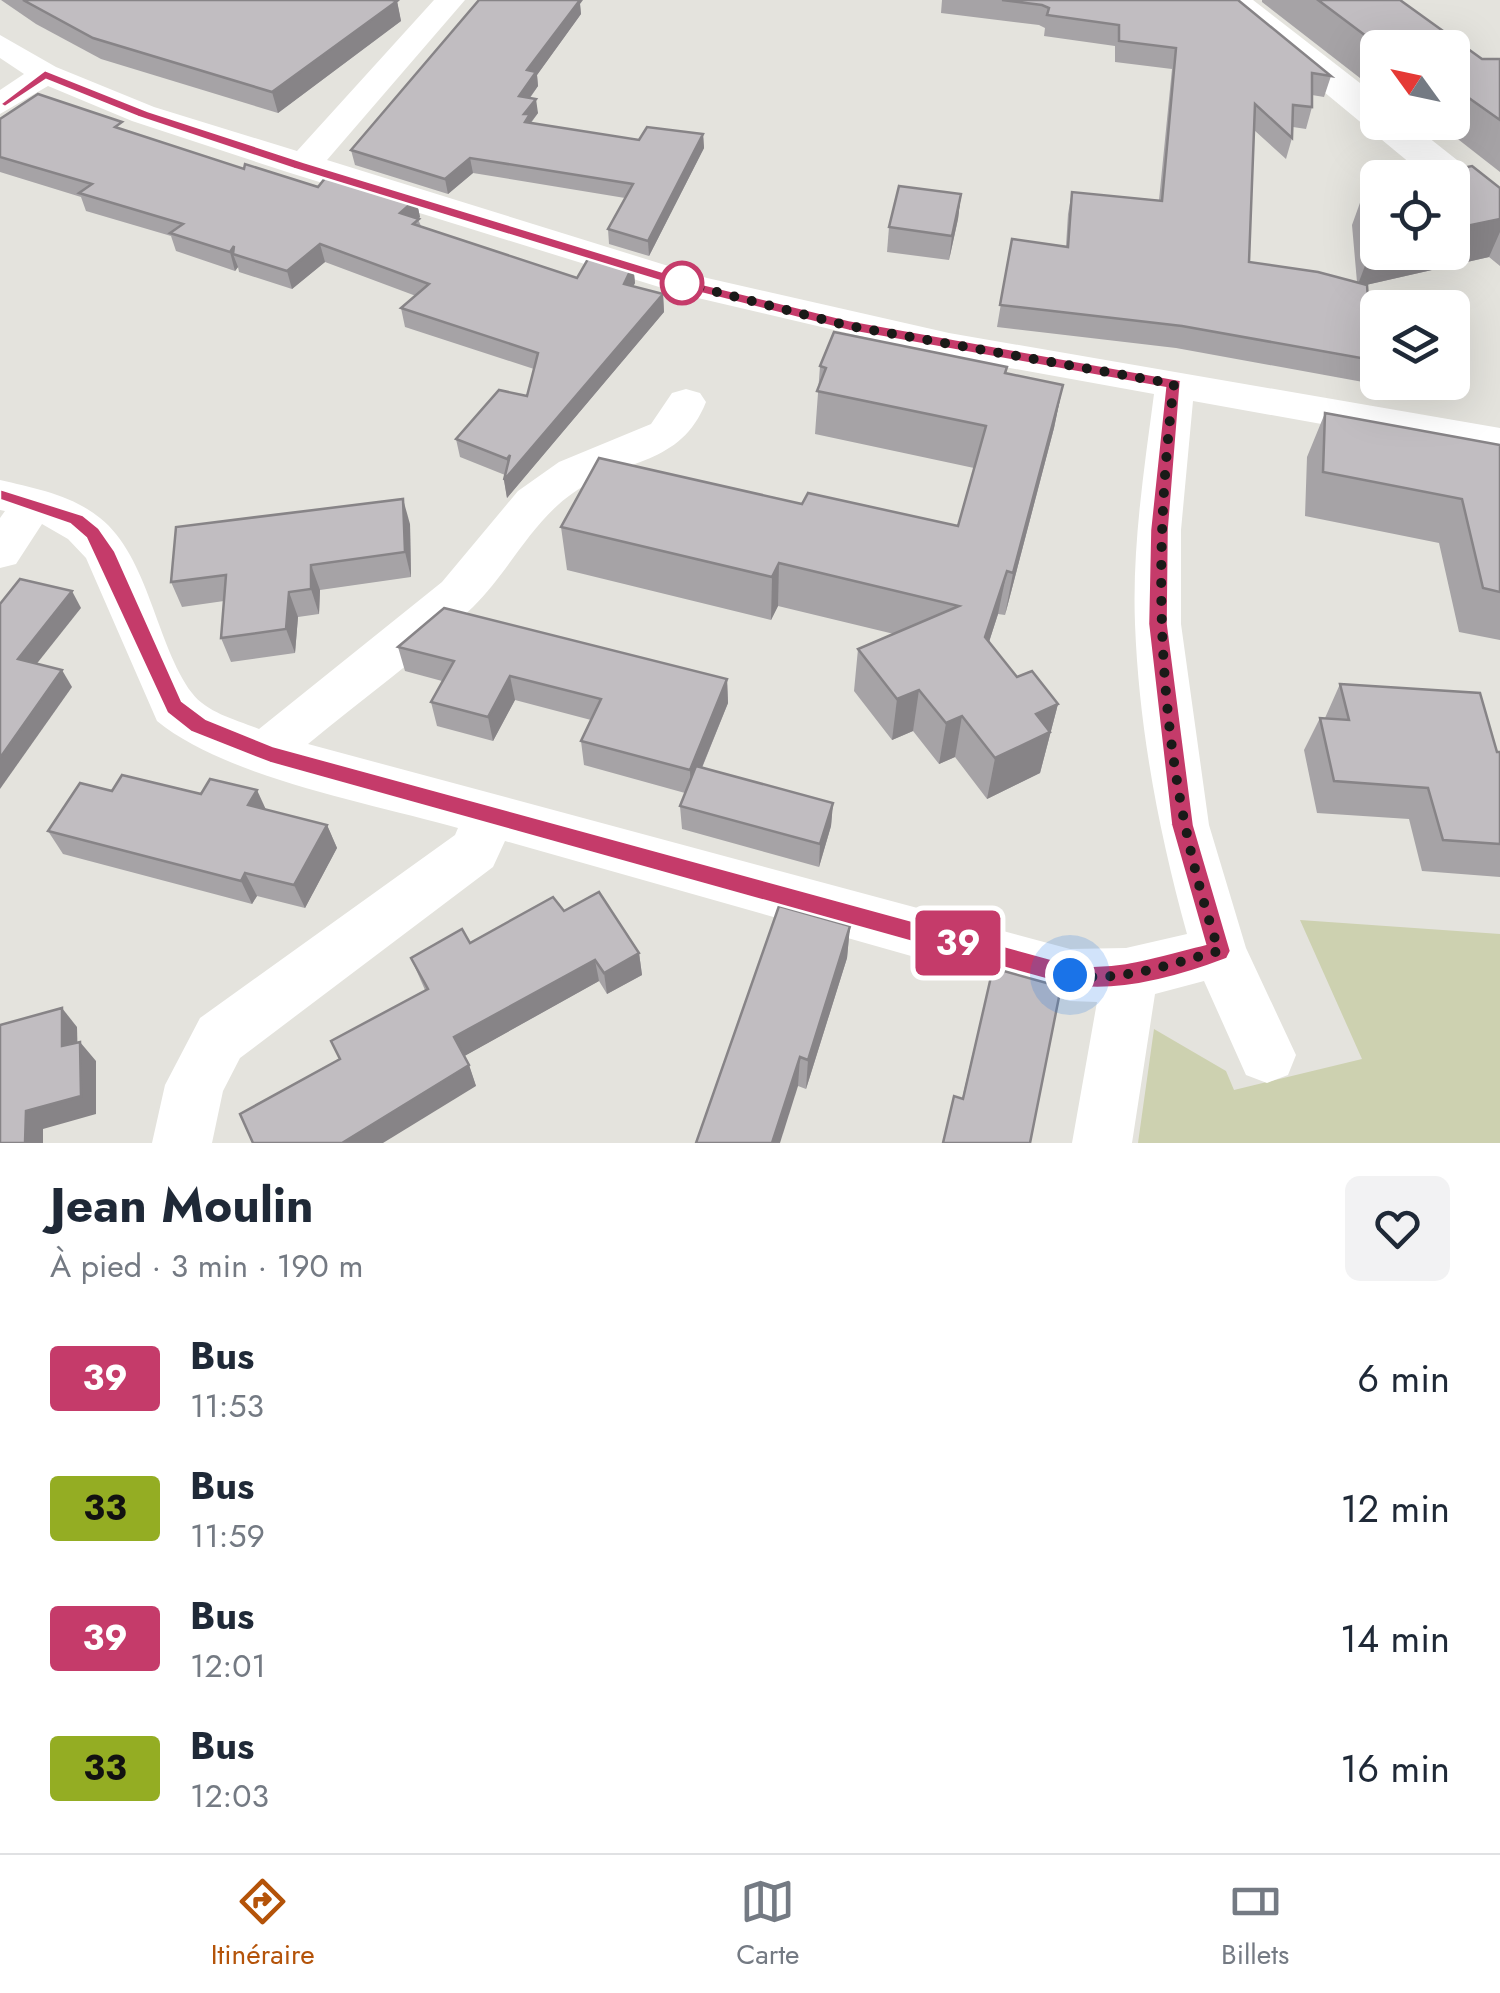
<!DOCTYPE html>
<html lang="fr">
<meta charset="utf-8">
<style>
:root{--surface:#fff;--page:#f2f2f3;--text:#1f2937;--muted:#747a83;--line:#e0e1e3;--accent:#b45309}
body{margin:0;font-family:Jost,sans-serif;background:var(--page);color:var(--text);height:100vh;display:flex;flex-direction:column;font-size:38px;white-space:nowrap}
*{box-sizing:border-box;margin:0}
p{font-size:32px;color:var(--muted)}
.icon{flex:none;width:55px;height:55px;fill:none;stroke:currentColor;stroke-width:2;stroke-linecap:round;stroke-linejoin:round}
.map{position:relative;height:1143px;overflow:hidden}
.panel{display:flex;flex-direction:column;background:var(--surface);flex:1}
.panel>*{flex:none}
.badge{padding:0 20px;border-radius:8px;font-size:35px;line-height:65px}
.needle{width:65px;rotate:303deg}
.buttons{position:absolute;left:1360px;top:30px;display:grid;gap:20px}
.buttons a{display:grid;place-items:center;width:110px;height:110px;border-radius:15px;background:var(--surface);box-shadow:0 10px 40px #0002;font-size:50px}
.you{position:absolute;width:50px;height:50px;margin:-25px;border:8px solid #fff;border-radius:50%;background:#1a73e8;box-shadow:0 0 0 15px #1a73e833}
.map>.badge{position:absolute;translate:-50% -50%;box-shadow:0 0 0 5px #fff}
.round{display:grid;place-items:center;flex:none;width:105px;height:105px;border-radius:15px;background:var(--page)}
.overview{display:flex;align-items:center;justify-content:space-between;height:170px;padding:0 50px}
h1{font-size:48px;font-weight:700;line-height:75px}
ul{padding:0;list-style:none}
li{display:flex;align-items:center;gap:30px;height:130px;padding:0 50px}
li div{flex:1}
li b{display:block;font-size:38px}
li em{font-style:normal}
li .badge{min-width:110px;font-weight:700;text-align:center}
.menu{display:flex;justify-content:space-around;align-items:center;height:140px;border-top:2px solid var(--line);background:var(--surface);font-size:28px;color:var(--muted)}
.menu a{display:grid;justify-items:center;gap:5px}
.menu .current{color:var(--accent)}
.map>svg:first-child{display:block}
</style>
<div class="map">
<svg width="1500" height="1143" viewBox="0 0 1500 1143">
<rect width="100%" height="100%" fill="#e4e3dd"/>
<!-- green -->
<path fill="#cdd1b0" d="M1300 920 1500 934V1143H1138L1154 1029 1226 1071 1234 1090 1362 1059Z"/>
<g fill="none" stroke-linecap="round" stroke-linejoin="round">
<!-- minor -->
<path fill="#fff" fill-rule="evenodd" d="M434 0H465L327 160 707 278 949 333 1500 428V456L1193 401 1181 530V624L1209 825 1246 948 1296 1055 1288 1075 1267 1083 1246 1075 1204 981 1155 994 1132 1143H1072L1097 1002 1070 1001 505 841 493 867 240 1058 223 1091 212 1143H152L165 1085 200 1018 455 835 458 828C370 803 227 778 157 721L86 558 68 539 42 524 16 564 0 568V518L5 511 0 510V480C34 488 72 495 100 518 149 557 156 645 192 693 207 713 237 720 259 729L442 582 518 491 559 462 651 424 672 393 686 389 700 393 706 402C680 467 625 457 573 493 531 522 509 572 473 607 423 656 362 699 308 744L1070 949 1126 948 1187 934C1159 833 1139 729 1135 624 1132 547 1144 470 1154 394L949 357 685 295 287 172 132 121 48 86 0 114V90L24 74 0 58V35L56 67 154 107 297 151Z"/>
<!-- tertiary -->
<path fill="#fff" fill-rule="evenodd" d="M1213 0H1253L1378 97V122H1409L1500 194V228L1485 224 1452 198V178H1428Z"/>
</g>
<!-- wall -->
<g fill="#a6a3a6">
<path d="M1 0H392L397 1 401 21 278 113 101 59 36 24Z"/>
<path d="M942 0H1238L1331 76 1324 97 1312 95V107L1306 129 1293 127 1292 138 1286 159 1254 130 1249 262 1357 282 1352 225 1366 186 1500 188V266L1489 257 1366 285 1372 360 1363 382 1176 348 997 327 1012 239 1066 246 1068 214 1072 192 1159 200 1172 69 1115 62V46L1044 36 1045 28 1039 25 941 13Z"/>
<path d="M1262 0H1400L1482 59H1500V172L1436 122H1452V48H1378V92L1262 2Z"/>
<path d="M580 4 581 14 537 75 538 86 530 98 538 113 531 123 639 140 703 134 704 148 649 256 609 244 608 229 625 198 473 173 448 194 355 165 351 150Z"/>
<path d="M0 119 124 130 244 169 318 187 416 199 420 217 418 219 421 226 577 278 633 265 635 283 633 286 663 294 664 312 507 498 504 480 505 475 460 457 456 439 527 396 534 369 405 327 401 308 416 296 325 262 292 289 239 272 238 267 235 271 176 251 171 236 86 211 81 197 0 172Z"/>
<path d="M961 194 958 219 949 260 887 252 889 227Z"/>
<path d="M820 366 1007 367 1006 373 1063 385 1054 428 1005 615 998 614 989 642 1017 677 1058 704 1040 773 987 799 955 757 939 764 913 731 892 740 854 691 858 649 894 634 778 606 771 620 567 570 561 527 802 504 958 526 974 468 815 434Z"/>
<path d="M1325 413 1500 445V640L1459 632 1439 543 1305 516 1307 457Z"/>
<path d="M410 524 411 577 320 590 319 614 298 617 295 653 231 662 221 638 224 601 182 607 171 582Z"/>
<path d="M398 647 727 679 728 703 702 768 833 803 831 826 819 867 682 829 680 806 685 793 584 765 581 741 591 720 515 700 493 741 437 726 431 702 442 681 405 671Z"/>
<path d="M1340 684 1500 752V877L1422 871 1409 819 1317 813 1304 750 1320 718H1325Z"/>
<path d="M112 791 266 810 327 825 337 848 305 908 257 896 252 904 63 854 48 831Z"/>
<path d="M564 911 639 953 642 975 607 994 599 981 464 1056 469 1065 476 1086 340 1059 425 990 411 958 470 943Z"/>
<path d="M850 926 847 958 806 1089 798 1086 696 1143Z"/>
<path d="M993 968 1030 1143 962 1099Z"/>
</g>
<!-- shaded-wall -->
<g fill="#878487">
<path d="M572 0H583L580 4 581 14 537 75 538 86 520 111 519 96 527 70Z"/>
<path d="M397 1 401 21 278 113 272 92Z"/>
<path d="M536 99 538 113 531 122 532 129 527 137 524 114Z"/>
<path d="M703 134 704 148 649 256 648 241Z"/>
<path d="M470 158 473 173 448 194 445 179Z"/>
<path d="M961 194 958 219 949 260 952 236Z"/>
<path d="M416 199 420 217 403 231 400 213Z"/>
<path d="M1500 219V232L1489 257 1357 287 1372 247 1378 246V252H1452V229Z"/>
<path d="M320 244 325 262 292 289 287 271Z"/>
<path d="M234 246 233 254 238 267 235 271 230 252Z"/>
<path d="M633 265 635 283 625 302 624 284Z"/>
<path d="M663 294 664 312 507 498 504 480 510 473 507 459Z"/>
<path d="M1063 385 1054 428 1005 615 1013 573Z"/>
<path d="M403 499 410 524 411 577 405 552Z"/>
<path d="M779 563 778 606 771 620 772 577Z"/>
<path d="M311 565 320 590 319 614 311 589Z"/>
<path d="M1007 571 998 614 977 679 985 637Z"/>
<path d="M72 591 81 608 27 676 18 659Z"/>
<path d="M289 592 298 617 295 653 286 629Z"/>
<path d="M62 670 72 687 0 789V758Z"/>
<path d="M510 676 515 700 493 741 488 717Z"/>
<path d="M727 679 728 703 691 794 690 770Z"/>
<path d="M919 690 913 731 892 740 897 699Z"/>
<path d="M1058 704 1040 773 987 799 995 758 1036 714Z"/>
<path d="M962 716 955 757 939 764 946 723Z"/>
<path d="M257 790 268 814 248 805Z"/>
<path d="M833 803 831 826 819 867 820 844Z"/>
<path d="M327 825 337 848 305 908 294 885Z"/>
<path d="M245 873 257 896 252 904 241 881Z"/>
<path d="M850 926 847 958 806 1089 808 1060Z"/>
<path d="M639 953 642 975 607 994 604 973Z"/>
<path d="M595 960 599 981 461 1058 454 1037Z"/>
<path d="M62 1008 77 1027 78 1065 62 1046Z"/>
<path d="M80 1042 96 1061V1114L43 1129V1143H25L26 1111Z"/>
<path d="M800 1057 798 1086 780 1143H772Z"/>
<path d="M469 1065 476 1086 383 1143H342Z"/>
</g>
<!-- building -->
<g fill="#c1bdc1" stroke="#878487" stroke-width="2.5">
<path d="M23 0H392L397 1 272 92 93 38Z"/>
<path d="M479 0H580L527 70 536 72 519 96 536 99 524 114H530L525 122 639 140 647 127 703 134 648 241 608 229 633 184 470 158 445 179 351 150Z"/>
<path d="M1002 0H1238L1331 76 1312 73V107L1293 105 1292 138 1255 104 1249 262 1318 272 1367 285 1372 360 1182 326 1000 305 1012 239 1068 247 1072 192 1162 201 1176 48 1119 41V25L1047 15 1049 8 1042 5Z"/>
<path d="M1318 0H1400L1482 59H1500V120L1452 86V48H1382Z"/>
<path d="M38 94 122 122 115 127 244 169 245 164 318 187 330 172 416 199 400 213 419 219 413 224 577 278 592 252 633 265 624 284 663 294 504 480 510 455 507 459 456 439 499 390 527 396 538 353 401 308 429 284 320 244 287 271 233 254 234 246 230 252 170 233 183 224 79 193 92 184 0 157V119Z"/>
<path d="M1472 166 1500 188V219L1452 229V178H1411Z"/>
<path d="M1378 184V246L1372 247 1366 186Z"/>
<path d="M899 186 961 194 952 236 889 227Z"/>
<path d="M834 332 1007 367 1005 373 1063 385 1013 573 1007 571 985 637 1017 677 1032 671 1058 704 1036 714 1050 732 995 758 962 716 946 723 919 690 897 699 858 649 959 606 779 563 772 577 561 527 599 458 802 504 808 493 958 526 986 426 817 391 826 368 820 366Z"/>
<path d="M1325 413 1500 445V592L1483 588 1462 499 1323 472Z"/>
<path d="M403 499 405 552 311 565V589L289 592 286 629 221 638 226 575 171 582 176 527Z"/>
<path d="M20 579 72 591 18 659 62 670 0 758V604Z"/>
<path d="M444 608 727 679 690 770 581 741 601 699 510 676 488 717 431 702 454 661 398 647Z"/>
<path d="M1340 684 1480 693 1497 752H1500V844L1443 840 1428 788 1334 781 1320 718 1349 720Z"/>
<path d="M696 766 833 803 820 844 680 806Z"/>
<path d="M122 775 201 794 210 779 257 790 248 805 327 825 294 885 245 873 241 881 48 831 80 783 112 791Z"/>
<path d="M599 892 639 953 604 973 595 960 454 1037 469 1065 342 1143H253L240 1114 340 1059 331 1041 428 989 411 958 462 929 470 943 553 897 564 911Z"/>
<path d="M779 906 850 926 808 1060 800 1057 772 1143H696Z"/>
<path d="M993 968 1061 987 1030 1143H943L954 1096 963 1099Z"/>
<path d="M62 1008V1046L80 1042 81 1096 26 1111 25 1143H0V1025Z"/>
</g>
<!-- line -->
<path fill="#c53b6a" stroke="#fff" stroke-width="2.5" d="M45 70 148 111 304 162 703 284 849 320 1181 380 1169 530 1168 624 1194 825 1231 951 1227 959C1180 977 1120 994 1070 986L270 763 191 732 167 713 86 538 70 524 0 500V489L83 515 99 528 115 551 182 701 206 719 273 746 1070 964C1116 971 1160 955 1205 944L1171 825 1148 624 1150 530 1165 388 849 331 692 291 294 169 138 117 46 80 5 107 0 104Z"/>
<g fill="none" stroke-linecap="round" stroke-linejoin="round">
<!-- walk -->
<path stroke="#1a1a18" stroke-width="10" stroke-dasharray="0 18" d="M682 283 849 326 1174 384C1150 576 1157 767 1219 951 1170 964 1120 983 1070 975"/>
</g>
<!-- markers -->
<circle fill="#fff" stroke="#c53b6a" stroke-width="5" cx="682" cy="283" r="20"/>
</svg>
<div class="buttons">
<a><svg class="needle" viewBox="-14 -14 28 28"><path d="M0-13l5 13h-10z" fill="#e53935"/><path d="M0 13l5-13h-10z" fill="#747a83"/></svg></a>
<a><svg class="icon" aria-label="locate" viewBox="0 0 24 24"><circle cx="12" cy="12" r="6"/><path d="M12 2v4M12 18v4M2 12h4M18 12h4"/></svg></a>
<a><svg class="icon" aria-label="layers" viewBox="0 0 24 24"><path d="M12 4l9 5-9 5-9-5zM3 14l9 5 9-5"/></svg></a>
</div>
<div class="you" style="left:1070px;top:975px"></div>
<b class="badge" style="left:958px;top:943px;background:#c53b6a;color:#fff">39</b>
</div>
<section class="panel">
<div class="overview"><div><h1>Jean Moulin</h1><p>À pied · 3 min · 190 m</p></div><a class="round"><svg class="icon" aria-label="heart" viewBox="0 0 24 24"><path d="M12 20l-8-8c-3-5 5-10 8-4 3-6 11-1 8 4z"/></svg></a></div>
<ul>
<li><span class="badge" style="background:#c53b6a;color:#fff">39</span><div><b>Bus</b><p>11:53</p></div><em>6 min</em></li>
<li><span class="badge" style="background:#94ad23;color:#111">33</span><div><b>Bus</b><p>11:59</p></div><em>12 min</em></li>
<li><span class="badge" style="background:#c53b6a;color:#fff">39</span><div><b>Bus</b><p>12:01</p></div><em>14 min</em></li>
<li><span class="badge" style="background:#94ad23;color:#111">33</span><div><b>Bus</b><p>12:03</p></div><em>16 min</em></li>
</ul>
</section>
<nav class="menu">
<a class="current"><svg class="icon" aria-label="directions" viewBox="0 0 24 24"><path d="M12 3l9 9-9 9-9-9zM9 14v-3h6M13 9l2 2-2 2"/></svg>Itinéraire</a>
<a><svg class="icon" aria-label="map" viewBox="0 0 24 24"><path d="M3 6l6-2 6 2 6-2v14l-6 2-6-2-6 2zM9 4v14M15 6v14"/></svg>Carte</a>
<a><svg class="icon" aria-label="tickets" viewBox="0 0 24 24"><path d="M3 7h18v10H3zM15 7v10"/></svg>Billets</a>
</nav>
